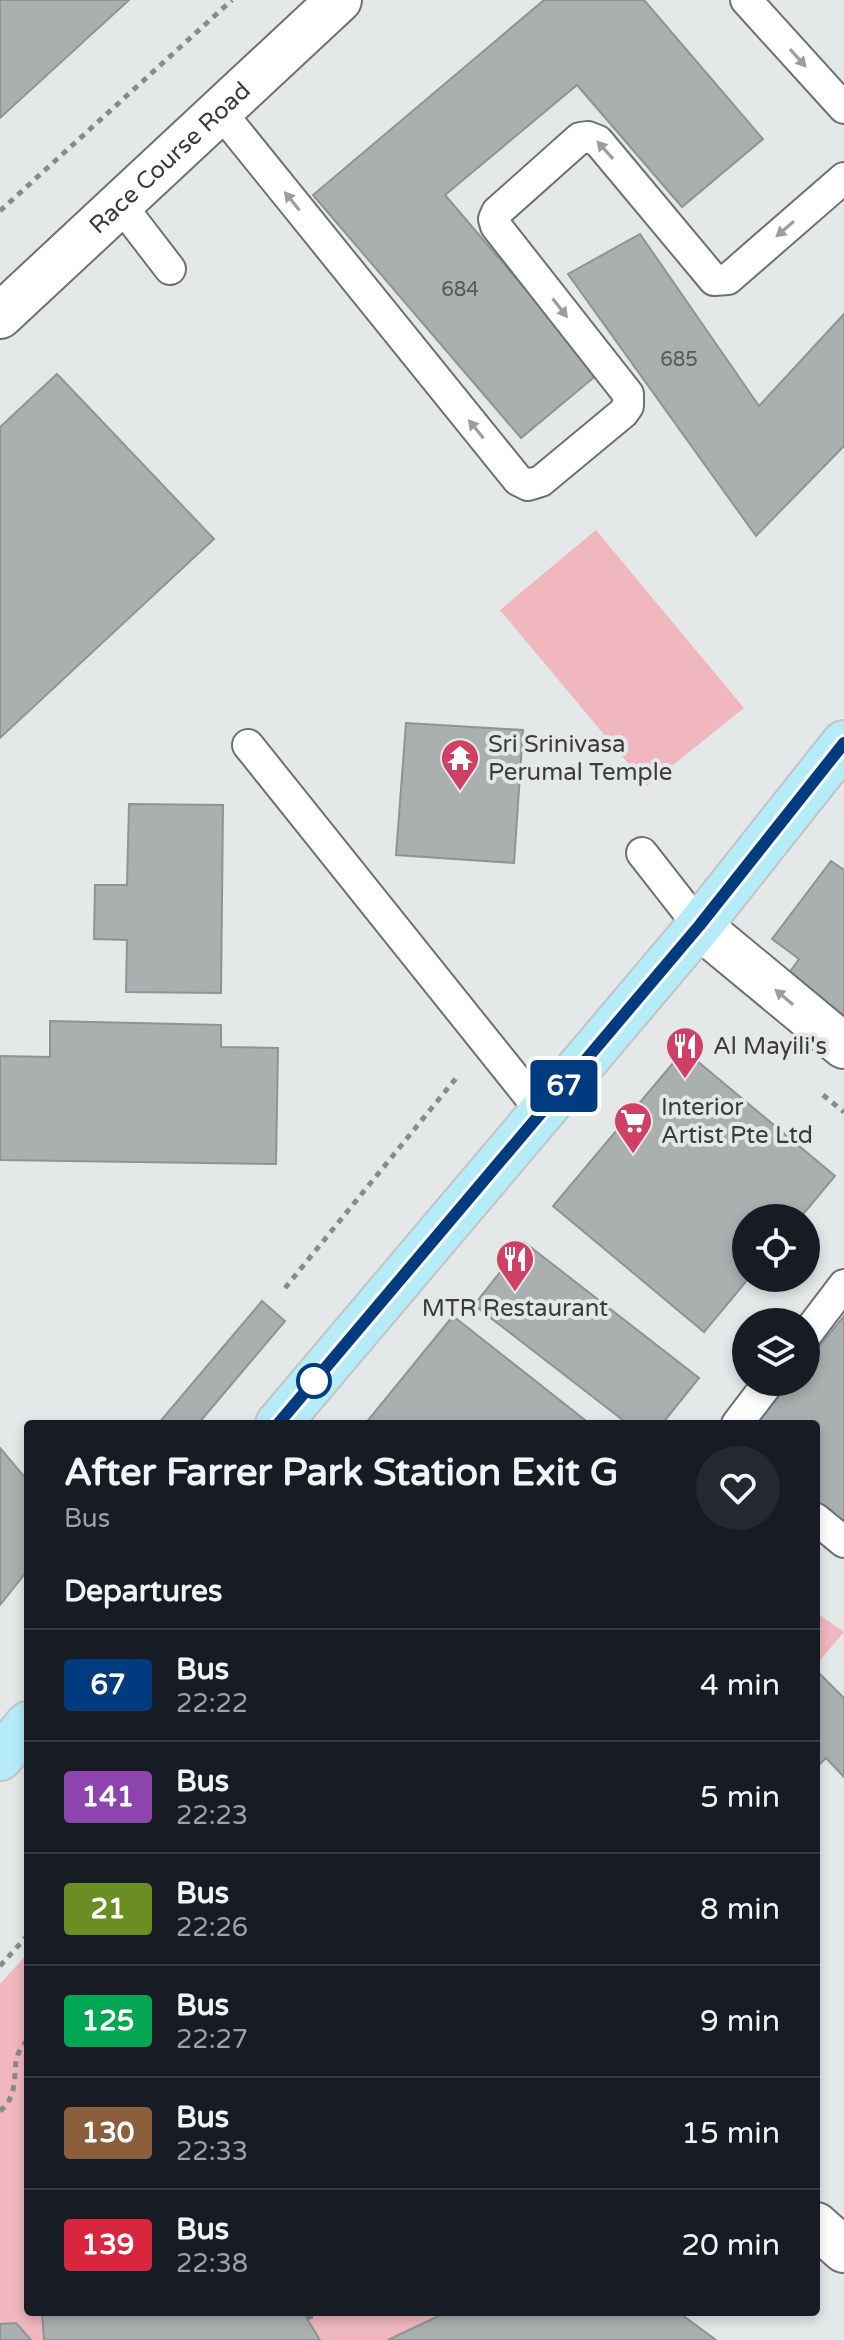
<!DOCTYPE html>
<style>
:root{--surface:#171b24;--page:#242831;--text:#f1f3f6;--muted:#9ea1a6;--line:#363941}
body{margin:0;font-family:"Varela Round",sans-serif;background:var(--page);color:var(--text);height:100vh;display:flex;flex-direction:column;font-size:30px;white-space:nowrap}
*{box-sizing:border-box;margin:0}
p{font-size:26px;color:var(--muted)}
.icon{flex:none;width:44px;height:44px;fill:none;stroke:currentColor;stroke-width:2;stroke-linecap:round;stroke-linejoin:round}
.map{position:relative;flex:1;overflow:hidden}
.side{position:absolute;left:24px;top:1420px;width:796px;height:896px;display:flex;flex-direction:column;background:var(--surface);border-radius:8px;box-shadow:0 4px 12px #0003}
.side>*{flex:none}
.badge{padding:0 16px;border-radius:6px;font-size:28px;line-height:52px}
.fabs{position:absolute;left:732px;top:1204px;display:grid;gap:16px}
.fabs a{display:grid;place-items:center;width:88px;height:88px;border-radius:50%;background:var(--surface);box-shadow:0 4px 12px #0003;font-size:40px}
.map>.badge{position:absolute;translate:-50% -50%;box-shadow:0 0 0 4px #fff}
h2{padding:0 40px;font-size:30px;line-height:72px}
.round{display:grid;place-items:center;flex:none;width:84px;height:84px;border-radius:42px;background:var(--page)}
.summary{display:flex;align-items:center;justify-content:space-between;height:136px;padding:0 40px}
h1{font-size:38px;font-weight:800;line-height:60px}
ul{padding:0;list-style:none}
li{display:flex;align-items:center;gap:24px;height:112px;padding:0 40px;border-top:2px solid var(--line)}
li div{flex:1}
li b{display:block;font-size:30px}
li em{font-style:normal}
li .badge{min-width:88px;font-weight:700;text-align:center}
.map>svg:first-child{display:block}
</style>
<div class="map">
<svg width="844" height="2340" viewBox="0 0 844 2340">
<rect width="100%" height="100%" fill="#e4e8e9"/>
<!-- green -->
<g fill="#f0b7bf">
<path d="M596 530 744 708 647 786 500 610Z"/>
<path d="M816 1612 844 1632 816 1665Z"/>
<path d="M28 1953V2312H447L388 2340H0V1984Z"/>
</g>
<!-- building -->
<g fill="#aaafb0" stroke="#8f9394" stroke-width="2">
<path d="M0 0H129L0 118Z"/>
<path d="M544 0H644L763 139 682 207 577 85 445 195 598 374 521 438 313 195Z"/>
<path d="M640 234 759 406 844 314V446L756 536 568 274Z"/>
<path d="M57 374 214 539 0 738V427Z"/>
<path d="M406 723 523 730 514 863 396 855Z"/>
<path d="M129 804 223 805 221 993 126 992 127 940 94 939 95 885H127Z"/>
<path d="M831 861 844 870V1025L784 980 799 959 772 939Z"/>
<path d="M50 1021 221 1025V1047L278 1048 276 1164 0 1160V1056L50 1057Z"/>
<path d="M684 1050 835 1176 800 1218H746V1278H749L704 1332 553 1206Z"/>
<path d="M524 1242 699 1378 662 1424H628L474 1305Z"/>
<path d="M262 1301 285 1321 198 1424H158Z"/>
<path d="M453 1316 590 1424H365Z"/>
<path d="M844 1316V1526L816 1504V1424H756L791 1382H806V1363Z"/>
<path d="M0 1448 28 1481V1570L0 1605Z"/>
<path d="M819 1673 844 1698V1777L826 1758 816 1768V1676Z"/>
<path d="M42 2312H303L320 2340H44Z"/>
<path d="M447 2312H678L716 2340H388Z"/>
<path d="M16 2323 31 2340H0V2324Z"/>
</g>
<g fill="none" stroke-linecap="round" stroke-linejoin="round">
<!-- service casing -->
<g stroke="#6d7172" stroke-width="34">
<g id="service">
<path d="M746 0 844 108"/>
<path d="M219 110 518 480 528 485 541 481 623 413 628 406V394L496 226 494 219 497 212 580 138 588 137 598 141 714 280 728 279 844 178"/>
<path d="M120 204 170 269"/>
<path d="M248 745 542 1112"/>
<path d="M642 853 699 926"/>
<path d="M806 1335 844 1285"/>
<path d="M737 1424 769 1382"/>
<path d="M816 1519 844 1542"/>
</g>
</g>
<!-- minor casing -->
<g stroke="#6d7172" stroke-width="48">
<g id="minor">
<path id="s1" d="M0 316 339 0"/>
<path d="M699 926 844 1046"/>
<path d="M816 2225 844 2250"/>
</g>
</g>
<!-- primary casing -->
<g stroke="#c4c4c4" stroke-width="48">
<g id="primary">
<path d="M278 1424 699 926 844 743"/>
<path d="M0 1758 28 1724"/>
</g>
</g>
<!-- path -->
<g stroke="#888b8c" stroke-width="5" stroke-dasharray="6 6" stroke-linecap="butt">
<path d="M0 211 232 0"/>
<path d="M823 1095 844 1112"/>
<path d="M285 1288 457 1077"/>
<path d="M0 1966 28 1935"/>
<path d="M0 2111C22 2093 10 2066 20 2050 22 2046 25 2043 28 2040"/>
<path d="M307 2318 324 2312"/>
</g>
<!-- service -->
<use href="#service" stroke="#fff" stroke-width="30"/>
<!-- minor -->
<use href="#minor" stroke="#fff" stroke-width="44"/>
<!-- primary -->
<use href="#primary" stroke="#b5ecf8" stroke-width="44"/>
</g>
<!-- one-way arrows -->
<defs><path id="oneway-solid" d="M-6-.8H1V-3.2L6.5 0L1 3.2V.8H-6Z" transform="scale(2)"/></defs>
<g fill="#9c9e9e">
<use href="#oneway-solid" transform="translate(798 58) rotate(48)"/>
<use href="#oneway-solid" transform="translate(605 150) rotate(-132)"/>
<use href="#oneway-solid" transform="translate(292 201) rotate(-129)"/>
<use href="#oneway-solid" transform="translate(785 229) rotate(139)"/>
<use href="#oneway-solid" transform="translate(560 308) rotate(52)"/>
<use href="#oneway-solid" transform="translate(476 429) rotate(-129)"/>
<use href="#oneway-solid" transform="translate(784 997) rotate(-140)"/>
</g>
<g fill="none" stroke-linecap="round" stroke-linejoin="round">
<!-- line casing -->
<g stroke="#fff" stroke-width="18">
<path id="line" d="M278 1424 699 926 844 743"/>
</g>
<!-- line -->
<use href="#line" stroke="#003b80" stroke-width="12"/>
</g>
<!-- icons -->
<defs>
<g id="temple-pin" transform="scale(2)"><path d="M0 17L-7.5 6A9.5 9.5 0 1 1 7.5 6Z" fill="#d04065" stroke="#e4e8e9"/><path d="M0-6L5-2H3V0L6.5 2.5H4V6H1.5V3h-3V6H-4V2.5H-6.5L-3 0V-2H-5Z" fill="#fff"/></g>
<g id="restaurant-pin" transform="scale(2)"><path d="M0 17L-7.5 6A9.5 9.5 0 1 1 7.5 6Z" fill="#d04065" stroke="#e4e8e9"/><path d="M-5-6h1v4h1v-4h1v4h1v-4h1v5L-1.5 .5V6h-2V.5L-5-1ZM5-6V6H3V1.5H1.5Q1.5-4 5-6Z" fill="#fff"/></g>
<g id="supermarket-pin" transform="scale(2)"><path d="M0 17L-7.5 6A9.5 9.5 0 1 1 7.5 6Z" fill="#d04065" stroke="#e4e8e9"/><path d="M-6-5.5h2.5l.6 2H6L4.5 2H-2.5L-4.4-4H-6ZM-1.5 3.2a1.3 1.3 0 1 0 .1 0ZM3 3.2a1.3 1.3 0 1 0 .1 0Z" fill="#fff"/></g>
</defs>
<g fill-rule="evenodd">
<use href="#temple-pin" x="460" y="758"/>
<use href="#restaurant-pin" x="685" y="1046"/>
<use href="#supermarket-pin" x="633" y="1121"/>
<use href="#restaurant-pin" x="515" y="1259"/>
</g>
<!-- markers -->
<circle fill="#fff" stroke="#003b80" stroke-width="4" cx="314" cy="1381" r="16"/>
<g text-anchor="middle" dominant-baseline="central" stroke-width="8" stroke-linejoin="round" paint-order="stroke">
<!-- number labels -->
<g font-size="20" fill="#565959">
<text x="460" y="290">684</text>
<text x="679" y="360">685</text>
</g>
<!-- street labels -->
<g font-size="24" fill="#3a3c3c" stroke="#e4e8e9">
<text stroke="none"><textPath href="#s1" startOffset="232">Race Course Road</textPath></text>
</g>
<!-- poi labels -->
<g font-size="24" fill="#3a3c3c" stroke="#e4e8e9" text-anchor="start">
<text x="488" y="744">Sri Srinivasa<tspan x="488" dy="28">Perumal Temple</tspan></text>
<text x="713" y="1046">Al Mayili's</text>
<text x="661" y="1107">Interior<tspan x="661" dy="28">Artist Pte Ltd</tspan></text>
<text x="515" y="1308" text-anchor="middle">MTR Restaurant</text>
</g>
</g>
</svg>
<div class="fabs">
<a><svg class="icon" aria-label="locate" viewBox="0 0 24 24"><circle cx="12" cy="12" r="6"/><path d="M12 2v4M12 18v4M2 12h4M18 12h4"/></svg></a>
<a><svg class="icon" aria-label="layers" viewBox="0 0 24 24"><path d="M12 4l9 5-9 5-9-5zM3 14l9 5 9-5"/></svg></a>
</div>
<b class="badge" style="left:564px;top:1086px;background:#003b80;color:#fff">67</b>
<section class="side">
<div class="summary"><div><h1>After Farrer Park Station Exit G</h1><p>Bus</p></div><a class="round"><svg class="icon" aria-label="heart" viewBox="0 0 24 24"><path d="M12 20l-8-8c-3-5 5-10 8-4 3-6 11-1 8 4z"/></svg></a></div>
<h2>Departures</h2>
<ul>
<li><span class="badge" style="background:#003b80;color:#fff">67</span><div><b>Bus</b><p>22:22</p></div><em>4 min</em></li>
<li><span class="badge" style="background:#8e44ad;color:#fff">141</span><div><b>Bus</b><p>22:23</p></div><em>5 min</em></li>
<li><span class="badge" style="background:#6b8e23;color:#fff">21</span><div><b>Bus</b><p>22:26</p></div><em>8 min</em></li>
<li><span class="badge" style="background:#00a651;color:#fff">125</span><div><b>Bus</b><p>22:27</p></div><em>9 min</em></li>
<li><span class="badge" style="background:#8b5e3c;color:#fff">130</span><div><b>Bus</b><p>22:33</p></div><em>15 min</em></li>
<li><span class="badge" style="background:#d7263d;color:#fff">139</span><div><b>Bus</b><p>22:38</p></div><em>20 min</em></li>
</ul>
</section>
</div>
